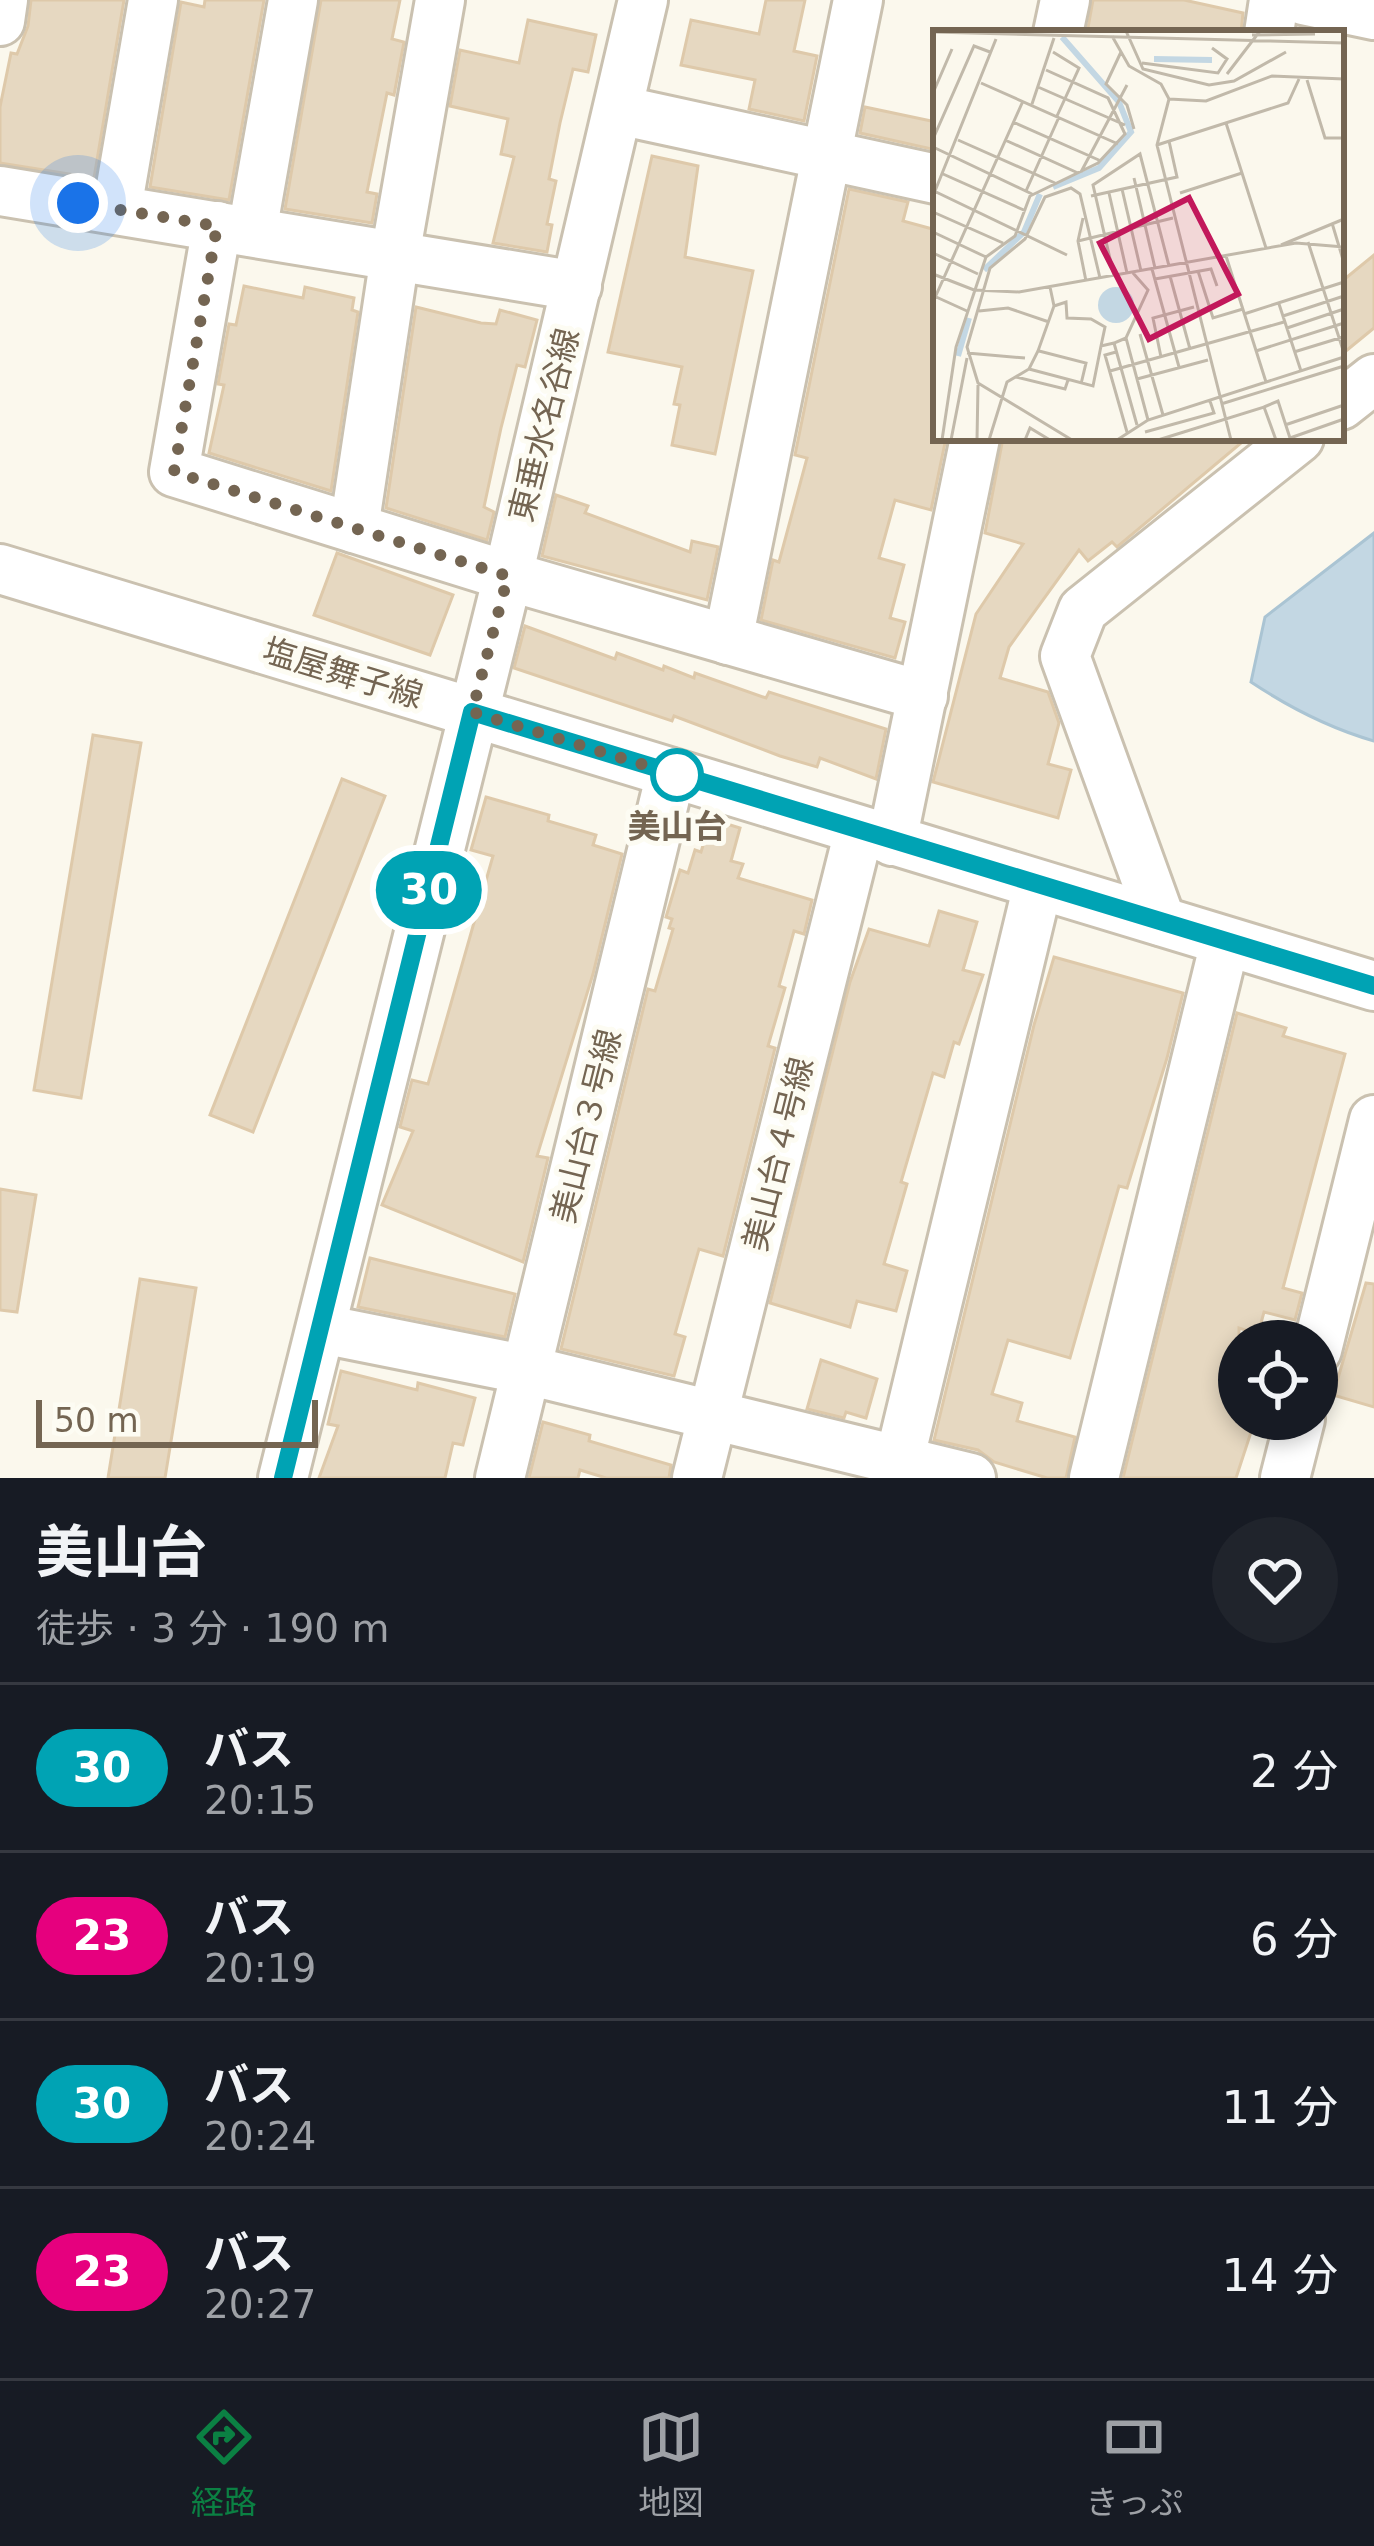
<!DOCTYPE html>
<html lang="ja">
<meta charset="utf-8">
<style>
:root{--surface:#171b24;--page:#20242c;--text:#f1f3f6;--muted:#9ea1a6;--line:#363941;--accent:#0b8043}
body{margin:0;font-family:"DejaVu Sans","Noto Sans JP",sans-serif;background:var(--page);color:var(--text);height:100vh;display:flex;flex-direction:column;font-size:45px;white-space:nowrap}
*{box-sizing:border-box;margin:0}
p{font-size:39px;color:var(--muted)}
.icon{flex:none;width:66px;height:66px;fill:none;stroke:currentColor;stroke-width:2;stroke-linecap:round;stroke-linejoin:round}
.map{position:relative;height:1478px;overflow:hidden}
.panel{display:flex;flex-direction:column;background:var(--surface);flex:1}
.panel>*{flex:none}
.badge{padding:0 24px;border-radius:39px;font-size:42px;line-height:78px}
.controls{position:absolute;left:1218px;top:1320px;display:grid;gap:24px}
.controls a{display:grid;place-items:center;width:120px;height:120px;border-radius:50%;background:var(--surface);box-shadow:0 6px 18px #0003;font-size:60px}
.scale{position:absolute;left:36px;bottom:30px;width:282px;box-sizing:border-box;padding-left:12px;border:6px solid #746552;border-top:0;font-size:33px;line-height:42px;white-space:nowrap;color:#746552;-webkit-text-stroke:9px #fdfcf3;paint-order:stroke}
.you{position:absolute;width:60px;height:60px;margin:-30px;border:9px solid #fff;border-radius:50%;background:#1a73e8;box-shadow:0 0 0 18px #1a73e833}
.map>.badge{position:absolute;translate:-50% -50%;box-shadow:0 0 0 6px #fff}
.round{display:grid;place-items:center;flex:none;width:126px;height:126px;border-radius:63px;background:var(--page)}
.overview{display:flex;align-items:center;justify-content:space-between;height:204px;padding:0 36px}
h1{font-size:57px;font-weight:700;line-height:90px}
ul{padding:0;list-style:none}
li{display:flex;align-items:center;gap:36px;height:168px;padding:0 36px;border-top:3px solid var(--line)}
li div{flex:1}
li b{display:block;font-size:45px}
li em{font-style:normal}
li .badge{min-width:132px;font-weight:700;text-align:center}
.dock{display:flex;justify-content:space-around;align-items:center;height:168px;border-top:3px solid var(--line);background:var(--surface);font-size:33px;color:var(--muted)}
.dock a{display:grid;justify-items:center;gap:6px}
.dock .selected{color:var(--accent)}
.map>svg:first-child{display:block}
</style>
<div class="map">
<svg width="1374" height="1478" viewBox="0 0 1374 1478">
<rect width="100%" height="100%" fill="#fbf8ed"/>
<!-- water -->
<path fill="#c3d7e3" stroke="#aac4d3" stroke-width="3" d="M1374 533V741C1329 728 1290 708 1251 682L1265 617Z"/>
<!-- building -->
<g fill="#e6d8c1" stroke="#dec9aa" stroke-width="3">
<path d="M31 0H124L94 178 0 163V107L11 53 17 54 28 26Z"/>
<path d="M205 0H264L229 200 150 187 181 2 204 7Z"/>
<path d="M321 0H400L392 39 404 42 394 95 387 93 367 192 377 194 372 223 285 209Z"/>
<path d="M766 0H805L794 51 817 56 804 121 749 109 755 80 681 65 691 20 759 34Z"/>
<path d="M1093 0H1184L1243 13 1241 33H1087Z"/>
<path d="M528 20 596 35 588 72 573 69 560 123 549 179 556 181 547 224 552 225 547 252 493 243 514 157 501 154 508 119 450 106 460 50 519 63Z"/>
<path d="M865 107 936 122V150L860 133Z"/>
<path d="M652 156 698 166 685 257 753 271 715 454 672 445 680 405 674 404 682 367 608 352Z"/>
<path d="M849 189 908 202 903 221 936 230V438H946L931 510 895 500 879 558 904 565 890 618 905 622 895 658 761 620 773 560 779 562 807 458 795 455Z"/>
<path d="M1374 255V328L1341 355V282Z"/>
<path d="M244 286 303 298 305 287 354 298 352 310 358 312 331 491 209 453 224 385 218 384 229 324 236 325Z"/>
<path d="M416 307 481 323 496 324 500 310 537 320 525 367 517 365 501 428 484 507 494 512 487 540 386 508Z"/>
<path d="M1003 438H1247L1117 547 1112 542 1088 561 1079 550 1009 647 1000 678 1048 692 1059 723 1048 764 1071 770 1058 818 933 782 976 614 1023 544 985 533Z"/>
<path d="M556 495 588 506 585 513 690 552 692 541 718 547 707 600 542 556Z"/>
<path d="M337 553 453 595 430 655 314 615Z"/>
<path d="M525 626 615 659 617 653 663 670 664 666 694 678 695 673 766 698 769 692 886 729 876 779 820 758 817 767 780 756 674 716 672 721 514 668Z"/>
<path d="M93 735 141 743 81 1098 34 1090Z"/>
<path d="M342 779 385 796 253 1132 210 1115Z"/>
<path d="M486 797 549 815 548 821 596 835 593 845 622 854 593 974 537 1156 548 1158 523 1262 382 1205 413 1131 400 1127 412 1080 428 1084 493 856 471 850Z"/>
<path d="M711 819 740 828 731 861 743 864 738 878 812 900 804 934 794 931 779 986 785 988 768 1046 775 1048 723 1256 699 1249 675 1334 685 1337 674 1376 561 1349 648 989 655 991 673 929 669 928 672 919 666 917 680 870 688 873 695 850 701 852Z"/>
<path d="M939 911 977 922 963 970 983 975 959 1044 954 1042 944 1077 933 1073 901 1182 907 1184 884 1264 907 1271 896 1311 857 1301 850 1327 770 1303 850 982 869 929 929 946Z"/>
<path d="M1054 957 1183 993 1167 1058 1127 1188 1119 1186 1070 1358 1008 1340 992 1394 1022 1403 1017 1421 1075 1437 1066 1478H1047L994 1462 978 1450 934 1440 1034 1025Z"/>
<path d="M1237 1013 1286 1028 1283 1036 1345 1054 1283 1288 1302 1293 1295 1320 1264 1312 1258 1334 1239 1328V1419L1255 1420 1236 1478H1123Z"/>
<path d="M0 1189 36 1195 17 1312 0 1310Z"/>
<path d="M370 1258 515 1294 505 1337 358 1307Z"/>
<path d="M140 1279 196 1288 165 1478H108Z"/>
<path d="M1366 1283 1374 1284V1407L1333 1395Z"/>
<path d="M821 1360 877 1379 866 1418 846 1412 844 1418 807 1409Z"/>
<path d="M341 1371 417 1390 418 1383 475 1398 463 1445 453 1443 445 1478H319L338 1426 328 1424Z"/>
<path d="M543 1422 590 1435 589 1441 671 1465 669 1478H606L580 1470 578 1478H529Z"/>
</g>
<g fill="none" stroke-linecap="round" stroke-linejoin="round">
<!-- minor casing -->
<g stroke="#cac1b0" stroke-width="54">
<g id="minor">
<path d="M1303 0 1374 15"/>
<path d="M0 21 3 0"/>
<path d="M1058 33 1065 0"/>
<path d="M1269 33 1274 0"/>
<path d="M619 110 936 179"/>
<path d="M0 191 577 286"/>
<path d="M117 209 153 0"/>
<path d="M217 226 174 472 508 576 923 696"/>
<path d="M252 232 293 0"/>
<path d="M1341 405 1374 379"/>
<path d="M354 528 395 256 440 0"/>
<path d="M0 569 1374 986"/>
<path d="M728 640 858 0"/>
<path d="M892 841 975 438"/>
<path d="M1161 921 1065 656 1083 610 1299 438"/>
<path d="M322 1329 527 1370 971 1478"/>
<path d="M1317 1350 1374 1120"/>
<path d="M283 1478 508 576 643 0"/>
<path d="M500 1478 671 773"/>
<path d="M697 1478 859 831"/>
<path d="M895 1478 1038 885"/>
<path d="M1094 1478 1225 942"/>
<path d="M1285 1478 1300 1419"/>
</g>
</g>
<!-- minor -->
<use href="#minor" stroke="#fff" stroke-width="48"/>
</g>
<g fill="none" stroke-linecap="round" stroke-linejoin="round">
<!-- line casing -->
<g stroke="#fff" stroke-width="27">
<path id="line" d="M283 1478 472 712 1374 986"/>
</g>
<!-- line -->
<use href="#line" stroke="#00a3b4" stroke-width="18"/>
<!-- walk -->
<path stroke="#746552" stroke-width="12" stroke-dasharray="0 21.6" d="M78 203 217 226 174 472 508 576 472 712 677 775"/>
</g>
<!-- markers -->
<circle fill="#fff" stroke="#00a3b4" stroke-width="6" cx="677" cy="775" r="24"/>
<g text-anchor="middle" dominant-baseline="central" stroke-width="10" stroke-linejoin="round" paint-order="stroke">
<!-- street labels -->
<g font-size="33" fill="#746552" stroke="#fdfcf3">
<text transform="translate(544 425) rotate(-76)">東垂水名谷線</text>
<text transform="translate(343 673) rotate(17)">塩屋舞子線</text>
<text transform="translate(586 1126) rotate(-76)">美山台３号線</text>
<text transform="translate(778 1154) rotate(-76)">美山台４号線</text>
</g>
<!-- stop labels -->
<g font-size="33" font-weight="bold" fill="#746552" stroke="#fdfcf3">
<text x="677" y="826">美山台</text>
</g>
</g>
<!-- overview -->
<g transform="translate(933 30)">
<rect width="411" height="411" fill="#fbf8ed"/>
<path d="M165 275a18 18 0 1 1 36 0a18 18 0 1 1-36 0Z" fill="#c3d7e3"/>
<path fill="none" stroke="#c3d7e3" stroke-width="6" d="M221 29 279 30M120 157 166 138 198 102 186 72 129 7M51 240 91 202 107 164M25 326 36 288"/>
<path fill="none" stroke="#c1b9aa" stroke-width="3" d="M193 1 210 39 276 55 301 51 353 22M0 2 411 13M319 5 382 4M179 6 196 36 228 54 236 69M120 22 146 38 124 86M188 22 173 54 194 75 201 99M209 33 285 43 294 29 279 18M294 44 327 1M374 50 392 108H411M48 53 185 114M105 57 192 95M0 63 19 19M236 69 224 115 298 410M236 69 273 71 339 46 411 49M99 74 121 8M80 92 168 131M293 93 333 218M0 109 41 16 57 22M25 110 122 153M72 110 145 143M224 115 355 73 366 49M0 117 99 164M148 142 194 55M10 144 93 181M201 148 222 238M189 159 208 241M1 161 134 225M93 161 126 87M176 163 194 243M247 163 309 143M0 166 63 9M158 166 244 147 236 111M0 182 70 213M150 188 145 211 153 251M399 193 411 233M0 202 53 227M145 211 240 188M375 212 411 323M348 215 411 189M0 223 45 244M293 226 333 352M219 239 246 337M265 241 280 288 310 279M200 243 215 260 193 308 215 390M0 244 41 260 86 262 363 213 411 217M181 246 160 155 207 124 236 236M237 246 257 319M222 249 278 239 284 256M1 266 34 281M0 272 90 71M346 274 368 341M121 276 133 272 134 288 158 289 172 297 168 316 181 313M46 281 75 278 116 292M311 284 411 252M350 286 411 266M354 298 411 279M207 304 230 385M193 308 181 313 204 395M106 321 153 333 148 354M323 321 411 293M183 322 172 325 194 402M361 322 410 307M34 323 92 328M228 327 220 288 261 277M96 339 160 356 168 316M177 341 351 292M83 347 132 359 135 350M204 349 275 330M288 374 411 336M331 377 345 371 357 408 411 389M352 395 411 375M212 402 281 383 277 371M9 410 23 317 53 227 82 206 97 166 165 133 192 104 175 68 113 40M18 410 34 328M44 410 45 355M56 410 74 352 96 339 105 321 121 276 117 257M92 410 97 398 117 410M139 410 45 353 34 317 57 238 92 209 112 167 138 158 147 164 167 248M184 410 215 390 411 327M225 410 331 377 343 410"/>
<path fill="#c2185b" fill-opacity="0.15" stroke="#c2185b" stroke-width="6" d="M256 168 305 264 216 309 167 213Z"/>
<rect width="411" height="411" fill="none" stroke="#746552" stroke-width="6"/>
</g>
</svg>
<div class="controls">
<a><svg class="icon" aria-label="locate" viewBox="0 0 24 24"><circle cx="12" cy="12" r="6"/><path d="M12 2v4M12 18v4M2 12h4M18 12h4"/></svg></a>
</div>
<div class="scale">50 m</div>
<div class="you" style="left:78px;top:203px"></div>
<b class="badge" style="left:429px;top:890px;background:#00a3b4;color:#fff">30</b>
</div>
<section class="panel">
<div class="overview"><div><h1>美山台</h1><p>徒歩 · 3 分 · 190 m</p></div><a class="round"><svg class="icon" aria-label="heart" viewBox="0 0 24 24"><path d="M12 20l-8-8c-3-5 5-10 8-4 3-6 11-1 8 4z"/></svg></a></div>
<ul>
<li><span class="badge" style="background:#00a3b4;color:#fff">30</span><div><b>バス</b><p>20:15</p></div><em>2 分</em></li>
<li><span class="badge" style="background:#e6007e;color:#fff">23</span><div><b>バス</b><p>20:19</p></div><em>6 分</em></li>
<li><span class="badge" style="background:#00a3b4;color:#fff">30</span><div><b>バス</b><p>20:24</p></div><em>11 分</em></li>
<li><span class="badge" style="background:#e6007e;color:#fff">23</span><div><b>バス</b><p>20:27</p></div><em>14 分</em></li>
</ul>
</section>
<nav class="dock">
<a class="selected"><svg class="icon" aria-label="directions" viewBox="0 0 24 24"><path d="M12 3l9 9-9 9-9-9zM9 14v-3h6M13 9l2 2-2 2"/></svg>経路</a>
<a><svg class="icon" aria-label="map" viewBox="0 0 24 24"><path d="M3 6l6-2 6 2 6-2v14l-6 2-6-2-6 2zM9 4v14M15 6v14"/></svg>地図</a>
<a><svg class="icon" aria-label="tickets" viewBox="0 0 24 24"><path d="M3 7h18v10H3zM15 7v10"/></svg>きっぷ</a>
</nav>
